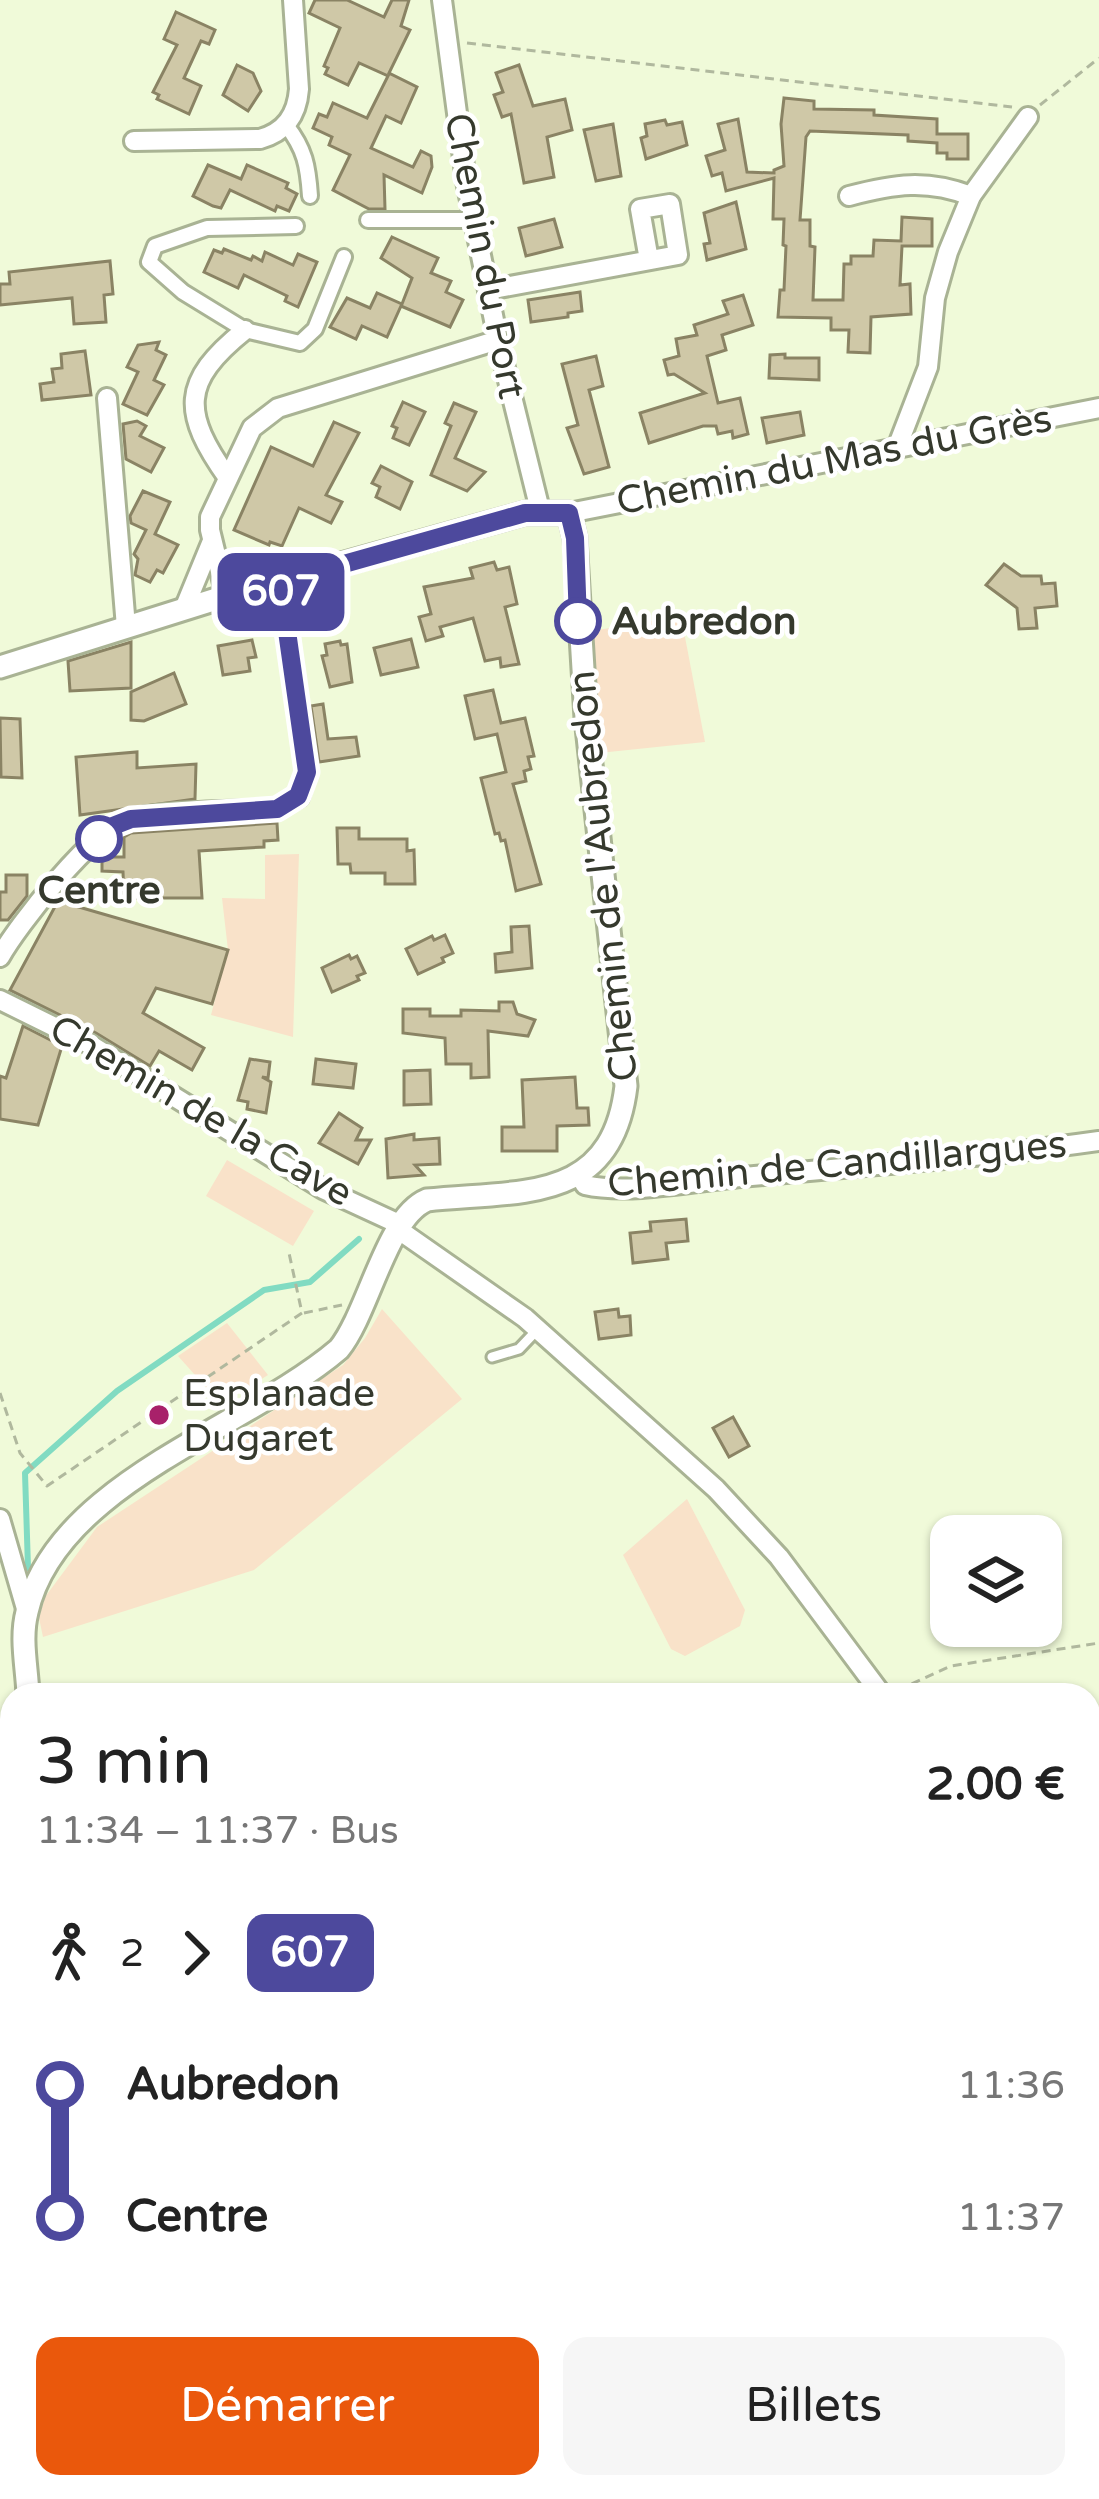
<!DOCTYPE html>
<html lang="fr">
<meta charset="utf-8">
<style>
:root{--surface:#fff;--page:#f6f6f6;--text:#222;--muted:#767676;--accent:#ea580c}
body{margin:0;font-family:"Varela Round",sans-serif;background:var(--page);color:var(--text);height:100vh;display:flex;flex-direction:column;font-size:45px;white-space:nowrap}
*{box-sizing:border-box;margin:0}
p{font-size:39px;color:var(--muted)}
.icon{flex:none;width:66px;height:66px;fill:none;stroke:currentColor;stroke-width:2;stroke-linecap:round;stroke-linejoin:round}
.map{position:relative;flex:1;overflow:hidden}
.side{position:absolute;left:0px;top:1683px;width:1101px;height:816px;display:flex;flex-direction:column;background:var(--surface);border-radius:36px 36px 0 0;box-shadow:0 3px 9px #0004}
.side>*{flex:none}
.badge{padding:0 24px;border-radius:18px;font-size:42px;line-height:78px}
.controls{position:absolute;left:930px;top:1515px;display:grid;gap:24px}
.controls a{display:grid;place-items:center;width:132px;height:132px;border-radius:24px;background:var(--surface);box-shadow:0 3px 9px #0004;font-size:60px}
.map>.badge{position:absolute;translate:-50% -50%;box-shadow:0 0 0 6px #fff}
.legs{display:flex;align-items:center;gap:18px;height:132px;padding:0 36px;font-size:39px}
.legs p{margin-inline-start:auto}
.headline{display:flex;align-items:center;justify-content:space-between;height:204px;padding:0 36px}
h1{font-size:66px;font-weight:600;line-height:90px}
.primary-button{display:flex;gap:24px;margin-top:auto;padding:24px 36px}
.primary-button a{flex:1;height:138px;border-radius:24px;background:var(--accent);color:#fff;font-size:48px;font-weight:600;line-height:138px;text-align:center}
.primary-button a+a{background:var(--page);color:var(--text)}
ul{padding:0 36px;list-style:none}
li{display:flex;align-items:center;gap:42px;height:132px;font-size:45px}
li i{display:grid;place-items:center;width:18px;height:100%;margin:0 15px;background:currentColor}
li i::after{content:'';width:30px;height:30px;margin:-15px;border:9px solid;border-radius:50%;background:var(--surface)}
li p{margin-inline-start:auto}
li:first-child i{background:linear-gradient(#0000 50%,currentColor 0)}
li:last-child i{background:linear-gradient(currentColor 50%,#0000 0)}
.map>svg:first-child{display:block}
</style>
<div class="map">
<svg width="1099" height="2499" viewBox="0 0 1099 2499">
<rect width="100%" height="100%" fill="#f0fad9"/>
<!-- green -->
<g fill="#f9e2c9">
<path d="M681 616 705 742 599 753 592 631Z"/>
<path d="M299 854 293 1037 211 1015 228 950 222 898 265 899V855Z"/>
<path d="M227 1160 314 1211 293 1246 206 1196Z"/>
<path d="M382 1309 462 1399 254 1570 43 1637 39 1618 45 1597 97 1527 343 1365 365 1338Z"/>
<path d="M227 1323 268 1375 221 1404 178 1356Z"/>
<path d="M687 1499 745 1610 740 1626 685 1656 671 1649 623 1555Z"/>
</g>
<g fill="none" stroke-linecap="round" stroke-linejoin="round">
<!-- stream -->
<path stroke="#81dbc2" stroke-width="6" d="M28 1568 25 1473 117 1391 264 1290 310 1282 359 1239"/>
</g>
<!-- building -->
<g fill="#cfc8a7" stroke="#8a8364" stroke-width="3">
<path d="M315 0H347L384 17 392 0H409L401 26 410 30 389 73 417 87 401 123 386 116 371 148 413 167 421 151 431 156 432 167 422 193 384 175 385 209H369L333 190 350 155 329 145 332 137 313 128 319 114 327 117 333 103 367 118 388 76 359 63 348 85 325 74 328 68 324 66 340 28 309 13Z"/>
<path d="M176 12 215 30 209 44 201 41 184 78 201 86 189 114 157 99 159 95 153 92 177 45 164 39Z"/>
<path d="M237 65 253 73 261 91 248 111 223 95Z"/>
<path d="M519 65 533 106 565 99 572 130 547 137 554 177 524 183 511 114 502 117 494 95 503 92 496 73Z"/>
<path d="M784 98 814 101V109L874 110V115L937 119V134H968V159H947V153H937V143L908 141V135L810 131 806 137 800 220H810V246L815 247 813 300H843L844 264H851V256H873L874 240 901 241 902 217 932 219V246H902L900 285 910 284 911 314 871 317 870 353 848 352 849 330H831V318L778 317 780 290H784L786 246 783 245 784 219H773L774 178 726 191 722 173 712 176 706 156 725 150 718 124 738 119 747 172 774 173V170L784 166 781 124Z"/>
<path d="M665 120 667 125 682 122 687 145 646 159 641 138 647 136 645 124Z"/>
<path d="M613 124 621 176 596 181 584 130Z"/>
<path d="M208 165 241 179 247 165 288 183 286 188 297 194 289 211 277 206 275 211 230 190 221 208 213 206 193 196Z"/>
<path d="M736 202 746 249 707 260 704 244 710 243 704 213Z"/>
<path d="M554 219 562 247 526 256 519 228Z"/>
<path d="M392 237 438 258 431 273 451 281 446 292 463 300 450 327 401 306 387 337 362 326 356 339 330 327 347 298 370 308 377 293 402 304 412 278 381 258Z"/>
<path d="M224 249 251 260 253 256 262 261 265 252 293 265 298 254 317 262 298 307 285 301 287 296 244 275 238 288 204 272 214 250 222 253Z"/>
<path d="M110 261 113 294 104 295 106 322 74 324 72 298 0 305V284H10L9 272Z"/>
<path d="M580 292 582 311 568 313V317L531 322 528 300Z"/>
<path d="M743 295 753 325 722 335 726 350 707 356 718 403 740 398 748 434 733 438 732 431 718 434 716 426H703L649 443 640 413 705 393 674 374 668 375 664 360 679 356 676 339 697 335 694 325 728 314 723 301Z"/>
<path d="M159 342 156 350 166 355 154 380 164 385 147 415 123 404 138 372 127 367 138 345Z"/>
<path d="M85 351 91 395 42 400 40 384 54 382 52 369 62 368 61 354Z"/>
<path d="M785 354V358H819V380L769 378 770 355Z"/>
<path d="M596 356 603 386 589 390 609 467 584 474 567 428 578 425 562 364Z"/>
<path d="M403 402 425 412 409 445 393 438 397 428 392 426Z"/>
<path d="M454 403 476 412 455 458 485 472 467 491 431 475 451 426 445 423Z"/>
<path d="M800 412 804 435 767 443 762 418Z"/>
<path d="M137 421 146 426 140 436 164 448 151 472 126 459 123 424Z"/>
<path d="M334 422 359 433 326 495 342 502 331 523 299 508 282 546 270 542 269 545 234 530 271 447 313 466Z"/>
<path d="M381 466 412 482 400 509 376 497 380 487 372 483Z"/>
<path d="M143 491 170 502 155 534 178 545 163 573 157 570 150 582 135 575 138 559 134 554 146 530 131 523 130 516Z"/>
<path d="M494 562 497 570 509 567 517 604 505 607 519 664 501 667 500 658 485 661 473 618 440 627 443 636 426 641 419 617 431 614 424 587 473 578 470 568Z"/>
<path d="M1004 564 1021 576H1041L1042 584 1055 583 1057 606 1035 608 1037 628 1019 629 1017 608 986 585Z"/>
<path d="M411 639 418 667 381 675 374 648Z"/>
<path d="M252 640 256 657 248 658 250 671 223 675 218 646Z"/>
<path d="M340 641 341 645 347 644 352 682 330 687 322 656 327 655 325 644Z"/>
<path d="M131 642V688L70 691 68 661Z"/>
<path d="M174 673 186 704 144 721 131 720V692Z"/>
<path d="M493 690 501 723 525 718 534 756 528 757 531 769 524 771 526 781 513 784 541 884 516 891 505 840 501 841 499 833 495 834 481 778 506 772 497 734 475 739 465 696Z"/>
<path d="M323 704 328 739 356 737 359 756 319 762 311 706Z"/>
<path d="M0 718 20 719 22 778 1 777Z"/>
<path d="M137 752V768L196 764 195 799 80 815 76 757Z"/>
<path d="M277 823 278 840 264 841V847L199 851 202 898H124L123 872 102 871V857H124V837L131 833Z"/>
<path d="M337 828H359V839H407V851L414 850 415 884H385V873H351L350 864H338Z"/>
<path d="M6 875H27V896L8 920H0V892H6Z"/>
<path d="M58 901 228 950 212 1004 156 988 143 1013 204 1048 192 1070 159 1051 150 1066 96 1033 10 990Z"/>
<path d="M529 926 532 968 496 972 495 954 512 952 511 927Z"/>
<path d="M445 935 453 953 442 958 444 962 418 974 406 949 432 936 434 940Z"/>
<path d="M349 955 351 959 357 956 365 973 357 976 359 980 332 992 322 968Z"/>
<path d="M499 1002H513L517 1014 535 1020 528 1036 488 1031 489 1077 471 1078V1064H446L445 1038 403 1033V1009H430V1016H461V1010L499 1011Z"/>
<path d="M23 1026 62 1046 38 1125 0 1119V1076L6 1078Z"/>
<path d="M250 1059 270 1062 268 1078 262 1077 271 1082 266 1113 247 1109 248 1102 238 1100Z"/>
<path d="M316 1059 356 1064 353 1088 313 1084Z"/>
<path d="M430 1070 431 1104 404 1105V1071Z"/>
<path d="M575 1077 577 1108H588L589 1125 557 1126V1151H502V1127H524L522 1080Z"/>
<path d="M339 1113 362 1128 356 1140H371L358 1164 319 1143Z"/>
<path d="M414 1134V1140L439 1138 440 1164 415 1165 424 1175 388 1178 386 1139Z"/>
<path d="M686 1219 688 1241 666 1243 668 1259 633 1263 630 1233 651 1231 650 1222Z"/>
<path d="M618 1309 619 1317 630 1316 631 1335 599 1339 595 1312Z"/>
<path d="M733 1417 749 1446 729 1457 713 1428Z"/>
</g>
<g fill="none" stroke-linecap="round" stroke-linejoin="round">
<!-- service casing -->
<g stroke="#a9b394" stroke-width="15">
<path id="service" d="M492 1357 519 1349 538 1329"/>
</g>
<!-- pedestrian casing -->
<g stroke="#a9b394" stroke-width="20">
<g id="pedestrian">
<path d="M286 125C305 149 308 166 310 196"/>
<path d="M368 220H474"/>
<path d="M296 226 207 228 155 246 149 262 183 292 245 330 300 343 315 329 344 257"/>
</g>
</g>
<!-- minor casing -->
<g stroke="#a9b394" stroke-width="24">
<g id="minor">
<path d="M442 0 466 181 498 340 540 510"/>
<path d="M134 141 260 139C285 132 297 115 299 89L293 0"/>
<path d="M849 196C894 184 927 179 971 196"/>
<path d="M488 290 678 255 670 204 640 209 649 260"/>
<path d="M107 398 126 627"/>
<path d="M898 445 928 367 935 298 948 252 971 196 1028 117"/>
<path d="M228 478C182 413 180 382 245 330"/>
<path d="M569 513 1099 408"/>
<path d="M226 596 210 530V517L252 428 278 408 498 340"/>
<path d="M184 609 212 541"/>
<path d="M0 957C17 926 94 828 127 820 166 810 235 812 277 809L299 797 307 772 280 582"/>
<path d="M0 1000 89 1044 323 1189 401 1225"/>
<path d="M580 1176 585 1185C629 1195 696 1181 741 1177 861 1166 980 1158 1099 1141"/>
<path d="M399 1230 525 1318 716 1489 779 1557 882 1695"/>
<path d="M0 1519 27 1612"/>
<path d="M1089 1998 1099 2014"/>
</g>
</g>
<!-- tertiary casing -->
<g stroke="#a9b394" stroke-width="27">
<g id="tertiary">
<path d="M0 667 226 596 525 513H569L575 538 586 718 626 1086C612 1205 520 1190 427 1200 386 1217 369 1312 339 1349 247 1428 56 1483 27 1612 20 1639 27 1667 28 1695"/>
<path d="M0 1854 12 1816"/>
</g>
</g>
<!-- path -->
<g stroke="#b0b89e" stroke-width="3" stroke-dasharray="9 6" stroke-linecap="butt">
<path d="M467 43 1012 107"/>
<path d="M1040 105 1099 58"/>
<path d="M304 1313 342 1305"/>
<path d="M0 1393 20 1453 47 1486 302 1313 289 1253"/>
<path d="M898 1690 951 1666 1099 1643"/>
<path d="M482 2487 506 2499"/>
</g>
<!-- service -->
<use href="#service" stroke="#fff" stroke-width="9"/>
<!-- pedestrian -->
<use href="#pedestrian" stroke="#fff" stroke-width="14"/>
<!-- minor -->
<use href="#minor" stroke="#fff" stroke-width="18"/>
<!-- tertiary -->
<use href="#tertiary" stroke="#fff" stroke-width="21"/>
</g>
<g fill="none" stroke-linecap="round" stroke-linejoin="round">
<!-- line-1 casing -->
<g stroke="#fff" stroke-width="27">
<path id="line-1" d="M99 839 113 826 131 819 277 809 298 796 307 772 280 582 525 513H569L575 538 578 621"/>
</g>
<!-- line-1 -->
<use href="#line-1" stroke="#4d499d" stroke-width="18"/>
</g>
<!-- markers -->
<g fill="#fff" stroke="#4d499d" stroke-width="6">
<circle cx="578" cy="621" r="21"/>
<circle cx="99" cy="839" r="21"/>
</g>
<circle fill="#a8216a" stroke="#fff" stroke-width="4.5" cx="159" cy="1415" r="12"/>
<g text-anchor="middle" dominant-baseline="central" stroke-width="9" stroke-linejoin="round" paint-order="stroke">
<!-- street labels -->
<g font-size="39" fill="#35392d" stroke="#fff">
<text transform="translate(485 256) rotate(79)">Chemin du Port</text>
<text transform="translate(834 460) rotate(-11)">Chemin du Mas du Grès</text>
<text transform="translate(603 876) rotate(-96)">Chemin de l'Aubredon</text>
<text transform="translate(201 1111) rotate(30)">Chemin de la Cave</text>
<text transform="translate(837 1164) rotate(-5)">Chemin de Candillargues</text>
</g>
<!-- stop labels -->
<g font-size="39" font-weight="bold" fill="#35392d" stroke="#fff" text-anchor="start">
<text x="611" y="621">Aubredon</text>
<text x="99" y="890" text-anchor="middle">Centre</text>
</g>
<!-- poi labels -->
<g font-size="39" fill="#35392d" stroke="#fff" text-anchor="start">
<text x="183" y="1393">Esplanade<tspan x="183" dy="45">Dugaret</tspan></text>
</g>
</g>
</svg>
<div class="controls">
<a><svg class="icon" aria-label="layers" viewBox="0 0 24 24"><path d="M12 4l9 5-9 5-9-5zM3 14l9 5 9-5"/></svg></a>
</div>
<b class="badge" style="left:281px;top:592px;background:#4d499d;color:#fff">607</b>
<section class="side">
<div class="headline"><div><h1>3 min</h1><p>11:34 – 11:37 · Bus</p></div><b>2.00 €</b></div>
<div class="legs"><svg class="icon" aria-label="walk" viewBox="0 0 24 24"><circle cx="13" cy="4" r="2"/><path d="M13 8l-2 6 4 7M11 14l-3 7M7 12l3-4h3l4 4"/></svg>2<svg class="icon" aria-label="forward" viewBox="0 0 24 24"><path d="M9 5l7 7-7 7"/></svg><b class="badge" style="background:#4d499d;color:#fff">607</b></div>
<ul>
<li><i style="color:#4d499d"></i><b>Aubredon</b><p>11:36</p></li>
<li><i style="color:#4d499d"></i><b>Centre</b><p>11:37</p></li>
</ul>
<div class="primary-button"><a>Démarrer</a><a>Billets</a></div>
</section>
</div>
